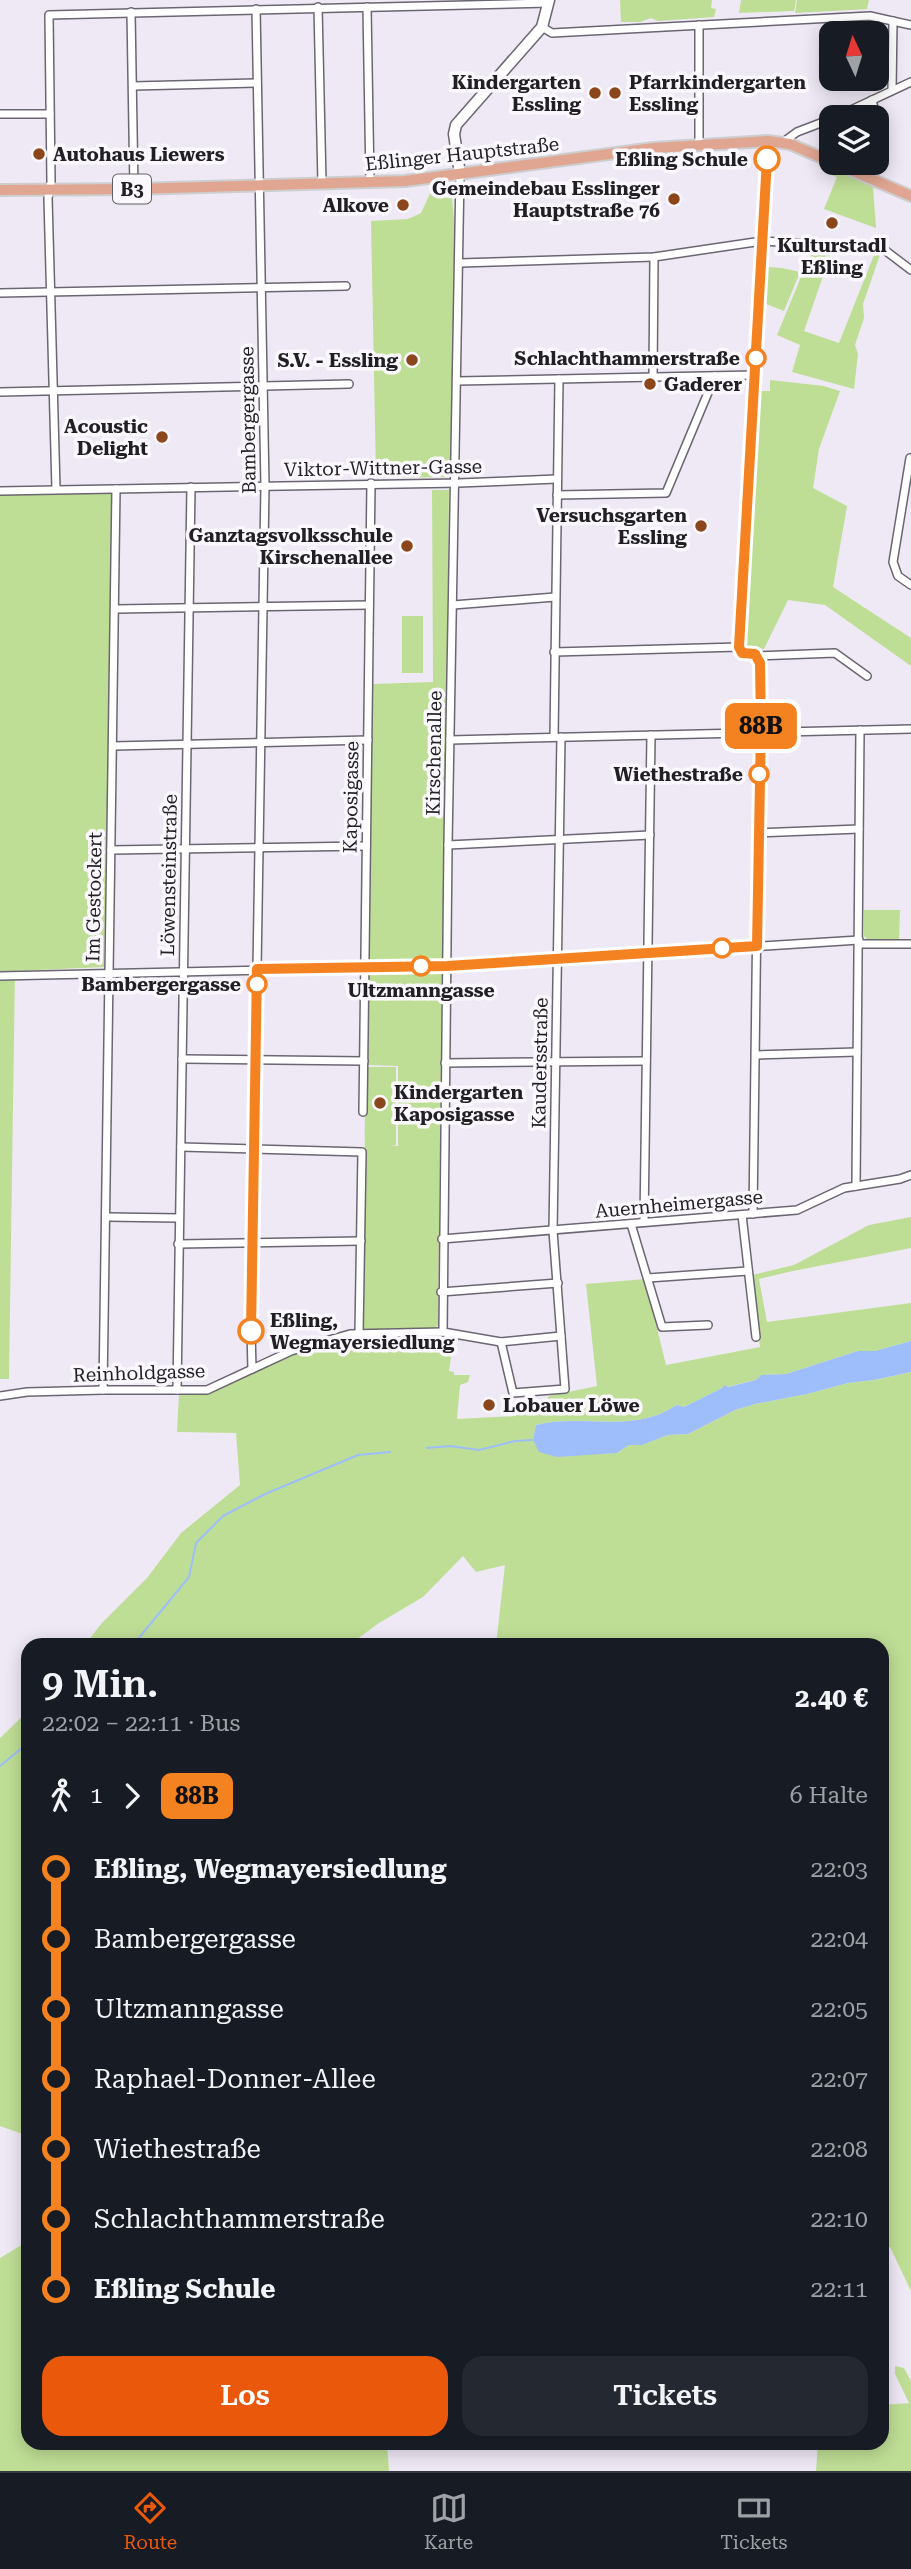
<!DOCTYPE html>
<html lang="de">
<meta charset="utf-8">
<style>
:root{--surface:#171b24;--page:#242831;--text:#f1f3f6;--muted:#9ea1a6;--line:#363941;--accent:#ea580c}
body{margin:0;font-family:"Roboto Serif",serif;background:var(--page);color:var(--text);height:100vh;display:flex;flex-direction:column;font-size:26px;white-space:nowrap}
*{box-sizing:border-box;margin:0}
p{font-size:23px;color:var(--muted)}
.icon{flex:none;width:38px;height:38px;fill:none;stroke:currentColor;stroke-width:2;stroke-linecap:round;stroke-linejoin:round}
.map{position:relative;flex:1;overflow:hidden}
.side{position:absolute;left:21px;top:1638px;width:868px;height:812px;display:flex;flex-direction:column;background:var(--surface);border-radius:21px;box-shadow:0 4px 18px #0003}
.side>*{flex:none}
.badge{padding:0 14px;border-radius:10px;font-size:24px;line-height:46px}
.needle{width:46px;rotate:356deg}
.controls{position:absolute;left:819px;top:21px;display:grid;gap:14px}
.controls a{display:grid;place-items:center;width:70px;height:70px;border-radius:14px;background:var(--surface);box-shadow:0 4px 18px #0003;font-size:35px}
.map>.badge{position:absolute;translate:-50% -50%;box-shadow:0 0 0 4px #fff}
.legs{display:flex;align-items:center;gap:10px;height:77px;padding:0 21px;font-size:23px}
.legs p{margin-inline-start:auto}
.overview{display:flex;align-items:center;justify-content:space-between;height:119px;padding:0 21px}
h1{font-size:38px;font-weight:600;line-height:52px}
.action{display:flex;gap:14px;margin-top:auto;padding:14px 21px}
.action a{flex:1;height:80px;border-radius:21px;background:var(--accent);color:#fff;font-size:28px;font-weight:600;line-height:80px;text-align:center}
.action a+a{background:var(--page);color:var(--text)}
ul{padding:0 21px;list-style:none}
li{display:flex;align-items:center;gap:24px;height:70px;font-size:26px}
li i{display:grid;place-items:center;width:10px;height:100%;margin:0 9px;background:currentColor}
li i::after{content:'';width:18px;height:18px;margin:-9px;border:5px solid;border-radius:50%;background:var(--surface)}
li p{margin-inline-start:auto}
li:first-child i{background:linear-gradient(#0000 50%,currentColor 0)}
li:last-child i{background:linear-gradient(currentColor 50%,#0000 0)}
.menu{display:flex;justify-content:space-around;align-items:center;height:98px;border-top:2px solid var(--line);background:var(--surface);font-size:19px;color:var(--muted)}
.menu a{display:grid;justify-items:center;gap:4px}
.menu .current{color:var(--accent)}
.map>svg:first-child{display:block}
</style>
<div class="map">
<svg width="911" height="2471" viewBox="0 0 911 2471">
<rect width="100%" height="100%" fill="#efe9f6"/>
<!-- green -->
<g fill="#bfde95" fill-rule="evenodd">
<path d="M620 0H712L711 8 716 9 714 17 658 21 651 18 640 22H621Z"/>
<path d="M741 0H796L794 11 739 13Z"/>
<path d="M797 0H869L867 9 795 13Z"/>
<path d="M830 168 873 187 876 228 824 209 837 177 827 173Z"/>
<path d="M445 187V198H452L455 230 450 477 376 478 371 221 408 219 421 213 432 189Z"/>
<path d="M813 248 881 252 863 304 864 318 855 345 858 354 854 389 792 372 800 345 777 335ZM831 253 874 255 839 343 804 331Z"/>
<path d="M768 267 782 268 800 272 784 311 766 304Z"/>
<path d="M770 380 824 386 840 391 819 449 813 488 847 506 833 587 911 638V666L825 605 788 600 764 649 744 647 759 391H770Z"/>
<path d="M432 490H449L443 959 441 962 371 963 368 958 373 684 433 682Z"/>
<path d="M113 492 104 967 15 971 9 1379H0V495Z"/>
<rect x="402" y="616" width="21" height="57"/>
<path d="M864 910H900L899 940H868L864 936Z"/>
<path d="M442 969 438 1325 435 1329 364 1330 365 1067H396V1145L392 1146H398V1066L367 1065 368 970Z"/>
<path d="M911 1217V1248L793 1271 759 1279 767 1322 911 1303V1341L875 1351H858L786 1374 761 1375 756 1380 722 1388 684 1407 677 1405C671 1408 664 1413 657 1415 619 1429 575 1415 536 1425L533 1440 589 1454 617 1453 629 1445H642L668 1435 688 1434 735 1410 755 1404 807 1394 848 1383 874 1380 911 1372V2291L890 2247 882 2248V1645H496L505 1565 476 1572 463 1556 423 1597 379 1623 349 1645H85L101 1624 147 1578 181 1533 240 1485 236 1433 177 1432 179 1394 208 1392 300 1352 357 1337H443L454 1338 449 1371 454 1372V1375H470L468 1382 460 1385 457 1419 516 1416 520 1400 534 1406H543L549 1396 597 1386 586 1284 645 1279 666 1365 760 1347 752 1275 794 1265 869 1225Z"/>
<path d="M28 1711V1750H25L26 1755 28 1754V2136L0 2126V1738Z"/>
<path d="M28 2241V2443H387L389 2471H0V2258Z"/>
<path d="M895 2366 904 2368 911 2381V2471H816L818 2443H882V2405L909 2403 895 2374Z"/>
</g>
<!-- water -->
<path fill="#9dbefa" d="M911 1341V1372L874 1380 848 1383 807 1394 755 1404 735 1410 688 1434 668 1435 642 1445H629L617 1453 557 1457 539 1452 533 1440 536 1425C575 1415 619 1429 657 1415 664 1413 671 1408 677 1405L684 1407 722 1388 724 1385 728 1387 756 1380 761 1375 786 1374 858 1351H875Z"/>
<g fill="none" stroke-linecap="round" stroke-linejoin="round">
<!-- stream -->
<g stroke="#9dbefa" stroke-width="2">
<path d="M830 128 831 131"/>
<path d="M427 1448 450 1446 479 1450 515 1441 532 1440"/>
<path d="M133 1645 189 1577 196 1543 223 1516 265 1494 358 1455 390 1452"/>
<path d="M0 1766 28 1743"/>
</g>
<!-- street casing -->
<g stroke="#6b6671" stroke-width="10">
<g id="street">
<path d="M318 7 322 183"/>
<path d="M367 7 370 182"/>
<path d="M131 12 134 189"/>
<path d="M699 25V145"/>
<path d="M542 27 552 33 870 16 911 25"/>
<path d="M133 86 257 83"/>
<path d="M892 90 893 21"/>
<path d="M872 100 876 117"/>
<path d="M0 114H50"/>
<path d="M836 117 911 82"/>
<path d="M877 119 880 141 877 152"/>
<path d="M782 143 797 132 831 119"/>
<path d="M869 178 874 163"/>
<path d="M460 263 654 257 762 241 882 248 911 270"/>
<path d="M0 293 346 286"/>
<path d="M653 377 654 257"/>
<path d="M457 381 755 375"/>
<path d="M0 392 349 384"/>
<path d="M910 458 893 562 898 576 911 585"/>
<path d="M56 489 48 198 51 182 49 15 549 3"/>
<path d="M0 491 459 483 557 479"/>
<path d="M557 495 666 493 715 376"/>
<path d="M453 605 555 597"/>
<path d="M116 609 369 605"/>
<path d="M554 652 739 647"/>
<path d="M758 656 835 653 867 676"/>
<path d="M554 737 559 379"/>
<path d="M450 740 911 729"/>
<path d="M113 746 368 740"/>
<path d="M758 833 859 829"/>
<path d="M448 845 650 835"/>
<path d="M111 850 366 846"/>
<path d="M859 944H911"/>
<path d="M0 976 447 966 859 940"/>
<path d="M756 1055 857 1052"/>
<path d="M182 1059 364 1061"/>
<path d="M445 1063 646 1061"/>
<path d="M363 1112 371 483"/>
<path d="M181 1147 362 1152 359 1334"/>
<path d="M856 1186 860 730"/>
<path d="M753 1214 760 679 758 656 742 653 739 647 768 141"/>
<path d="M742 1215 756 1337"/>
<path d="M106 1217 179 1218"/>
<path d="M644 1222 651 735"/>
<path d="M631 1224 662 1327 708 1325"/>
<path d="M442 1239 797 1210 844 1188 900 1179 911 1175"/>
<path d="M178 1244 361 1241"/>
<path d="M648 1278 748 1271"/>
<path d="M441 1292 558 1283"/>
<path d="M443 1332 448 845 460 174"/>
<path d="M501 1342 513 1393 565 1389 553 1231 561 737"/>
<path d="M252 1369 251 1331 265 486 256 9"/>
<path d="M103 1390 116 489"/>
<path d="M177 1390 191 487"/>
<path d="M0 1396 27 1392 103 1390H207L291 1351 350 1334 443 1332 501 1342 561 1336"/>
</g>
</g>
<!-- secondary casing -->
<g stroke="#6b6671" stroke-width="13">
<path id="secondary" d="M460 174 454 134 456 125 542 27 549 0"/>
</g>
<!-- primary casing -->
<g stroke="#cececf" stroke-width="14">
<path id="primary" d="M0 190 134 189 405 181 654 148 768 141 790 144 911 196"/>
</g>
<!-- street -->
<use href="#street" stroke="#fff" stroke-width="7"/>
<!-- secondary -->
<use href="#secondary" stroke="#fff" stroke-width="10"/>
<!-- primary -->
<use href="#primary" stroke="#e0a692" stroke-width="10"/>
</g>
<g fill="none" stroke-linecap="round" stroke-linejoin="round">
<!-- line-1 casing -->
<g stroke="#fff" stroke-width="16">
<path id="line-1" d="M251 1331 257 969 447 966 757 946 761 726 760 663 755 654 742 653 739 647 767 159"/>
</g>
<!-- line-1 -->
<use href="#line-1" stroke="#f58220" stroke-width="10"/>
</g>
<!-- markers -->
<g fill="#8b471b" stroke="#fbf8fd" stroke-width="2.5">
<circle cx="595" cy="93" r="7"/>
<circle cx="615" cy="93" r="7"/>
<circle cx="39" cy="154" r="7"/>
<circle cx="674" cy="199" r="7"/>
<circle cx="403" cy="205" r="7"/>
<circle cx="832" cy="223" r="7"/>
<circle cx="412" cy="360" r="7"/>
<circle cx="650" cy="384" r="7"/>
<circle cx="162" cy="437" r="7"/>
<circle cx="701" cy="526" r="7"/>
<circle cx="407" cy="546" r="7"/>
<circle cx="380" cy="1103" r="7"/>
<circle cx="489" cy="1405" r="7"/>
</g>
<g fill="#fff" stroke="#f58220" stroke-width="3.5">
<circle cx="767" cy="159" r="12"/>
<circle cx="756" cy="358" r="9"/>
<circle cx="759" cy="774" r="9"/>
<circle cx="722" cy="948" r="9"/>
<circle cx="421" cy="966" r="9"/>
<circle cx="257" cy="984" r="9"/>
<circle cx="251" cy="1331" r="12"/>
</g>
<g text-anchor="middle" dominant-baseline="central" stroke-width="7" stroke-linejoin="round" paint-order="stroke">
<!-- shield labels -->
<rect fill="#fbf8fd" stroke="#626065" stroke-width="2" x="113" y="174.5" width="38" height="29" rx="5"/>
<g font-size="18" font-weight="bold" fill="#211f24">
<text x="132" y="189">B3</text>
</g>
<!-- poi labels -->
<g font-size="19" font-weight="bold" fill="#211f24" stroke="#fbf8fd" text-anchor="end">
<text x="581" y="82">Kindergarten<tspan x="581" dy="22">Essling</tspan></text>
<text x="629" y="82" text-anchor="start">Pfarrkindergarten<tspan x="629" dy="22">Essling</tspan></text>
<text x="53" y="154" text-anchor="start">Autohaus Liewers</text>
<text x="660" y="188">Gemeindebau Esslinger<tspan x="660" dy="22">Hauptstraße 76</tspan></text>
<text x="389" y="205">Alkove</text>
<text x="832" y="245" text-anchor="middle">Kulturstadl<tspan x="832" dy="22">Eßling</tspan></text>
<text x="398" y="360">S.V. - Essling</text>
<text x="664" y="384" text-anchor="start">Gaderer</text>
<text x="148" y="426">Acoustic<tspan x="148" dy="22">Delight</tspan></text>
<text x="687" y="515">Versuchsgarten<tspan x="687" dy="22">Essling</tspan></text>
<text x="393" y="535">Ganztagsvolksschule<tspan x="393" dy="22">Kirschenallee</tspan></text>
<text x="394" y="1092" text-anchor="start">Kindergarten<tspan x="394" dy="22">Kaposigasse</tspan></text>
<text x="503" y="1405" text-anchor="start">Lobauer Löwe</text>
</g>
<!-- street labels -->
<g font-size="19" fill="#211f24" stroke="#fbf8fd">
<text transform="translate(462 154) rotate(-6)">Eßlinger Hauptstraße</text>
<text transform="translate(248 420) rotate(-91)">Bambergergasse</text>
<text transform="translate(383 468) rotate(-1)">Viktor-Wittner-Gasse</text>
<text transform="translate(434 753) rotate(-89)">Kirschenallee</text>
<text transform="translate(351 797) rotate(-89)">Kaposigasse</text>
<text transform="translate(169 875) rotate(-89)">Löwensteinstraße</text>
<text transform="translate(94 897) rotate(-89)">Im Gestockert</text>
<text transform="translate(540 1063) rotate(-89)">Kaudersstraße</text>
<text transform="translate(679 1204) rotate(-5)">Auernheimergasse</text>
<text transform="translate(139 1373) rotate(-2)">Reinholdgasse</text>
</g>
<!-- stop labels -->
<g font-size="19" font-weight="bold" fill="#211f24" stroke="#fbf8fd" text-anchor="end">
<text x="748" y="159">Eßling Schule</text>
<text x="740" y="358">Schlachthammerstraße</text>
<text x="743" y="774">Wiethestraße</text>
<text x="241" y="984">Bambergergasse</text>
<text x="421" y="990" text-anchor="middle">Ultzmanngasse</text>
<text x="270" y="1320" text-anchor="start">Eßling,<tspan x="270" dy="22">Wegmayersiedlung</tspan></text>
</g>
</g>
</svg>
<div class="controls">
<a><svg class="needle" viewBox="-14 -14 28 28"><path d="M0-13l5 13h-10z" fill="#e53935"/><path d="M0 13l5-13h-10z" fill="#9ea1a6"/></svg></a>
<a><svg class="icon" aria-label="layers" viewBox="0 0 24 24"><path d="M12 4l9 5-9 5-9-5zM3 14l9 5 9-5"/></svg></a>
</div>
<b class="badge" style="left:761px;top:726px;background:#f58220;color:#111">88B</b>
<section class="side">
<div class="overview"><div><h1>9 Min.</h1><p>22:02 – 22:11 · Bus</p></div><b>2.40 €</b></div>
<div class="legs"><svg class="icon" aria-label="walk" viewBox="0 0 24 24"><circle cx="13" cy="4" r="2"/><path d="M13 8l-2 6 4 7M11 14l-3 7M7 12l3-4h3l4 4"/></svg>1<svg class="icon" aria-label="forward" viewBox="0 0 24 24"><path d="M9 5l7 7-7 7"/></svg><b class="badge" style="background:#f58220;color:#111">88B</b><p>6 Halte</p></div>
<ul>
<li><i style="color:#f58220"></i><b>Eßling, Wegmayersiedlung</b><p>22:03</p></li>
<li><i style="color:#f58220"></i><span>Bambergergasse</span><p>22:04</p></li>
<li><i style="color:#f58220"></i><span>Ultzmanngasse</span><p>22:05</p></li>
<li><i style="color:#f58220"></i><span>Raphael-Donner-Allee</span><p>22:07</p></li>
<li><i style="color:#f58220"></i><span>Wiethestraße</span><p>22:08</p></li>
<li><i style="color:#f58220"></i><span>Schlachthammerstraße</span><p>22:10</p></li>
<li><i style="color:#f58220"></i><b>Eßling Schule</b><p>22:11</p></li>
</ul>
<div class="action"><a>Los</a><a>Tickets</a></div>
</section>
</div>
<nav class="menu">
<a class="current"><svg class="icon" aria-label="directions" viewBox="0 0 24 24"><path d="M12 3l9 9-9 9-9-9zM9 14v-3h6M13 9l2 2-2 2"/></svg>Route</a>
<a><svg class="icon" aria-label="map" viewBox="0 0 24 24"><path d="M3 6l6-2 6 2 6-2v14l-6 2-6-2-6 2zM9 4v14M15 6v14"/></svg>Karte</a>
<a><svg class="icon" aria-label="tickets" viewBox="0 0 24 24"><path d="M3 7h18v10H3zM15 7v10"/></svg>Tickets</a>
</nav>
